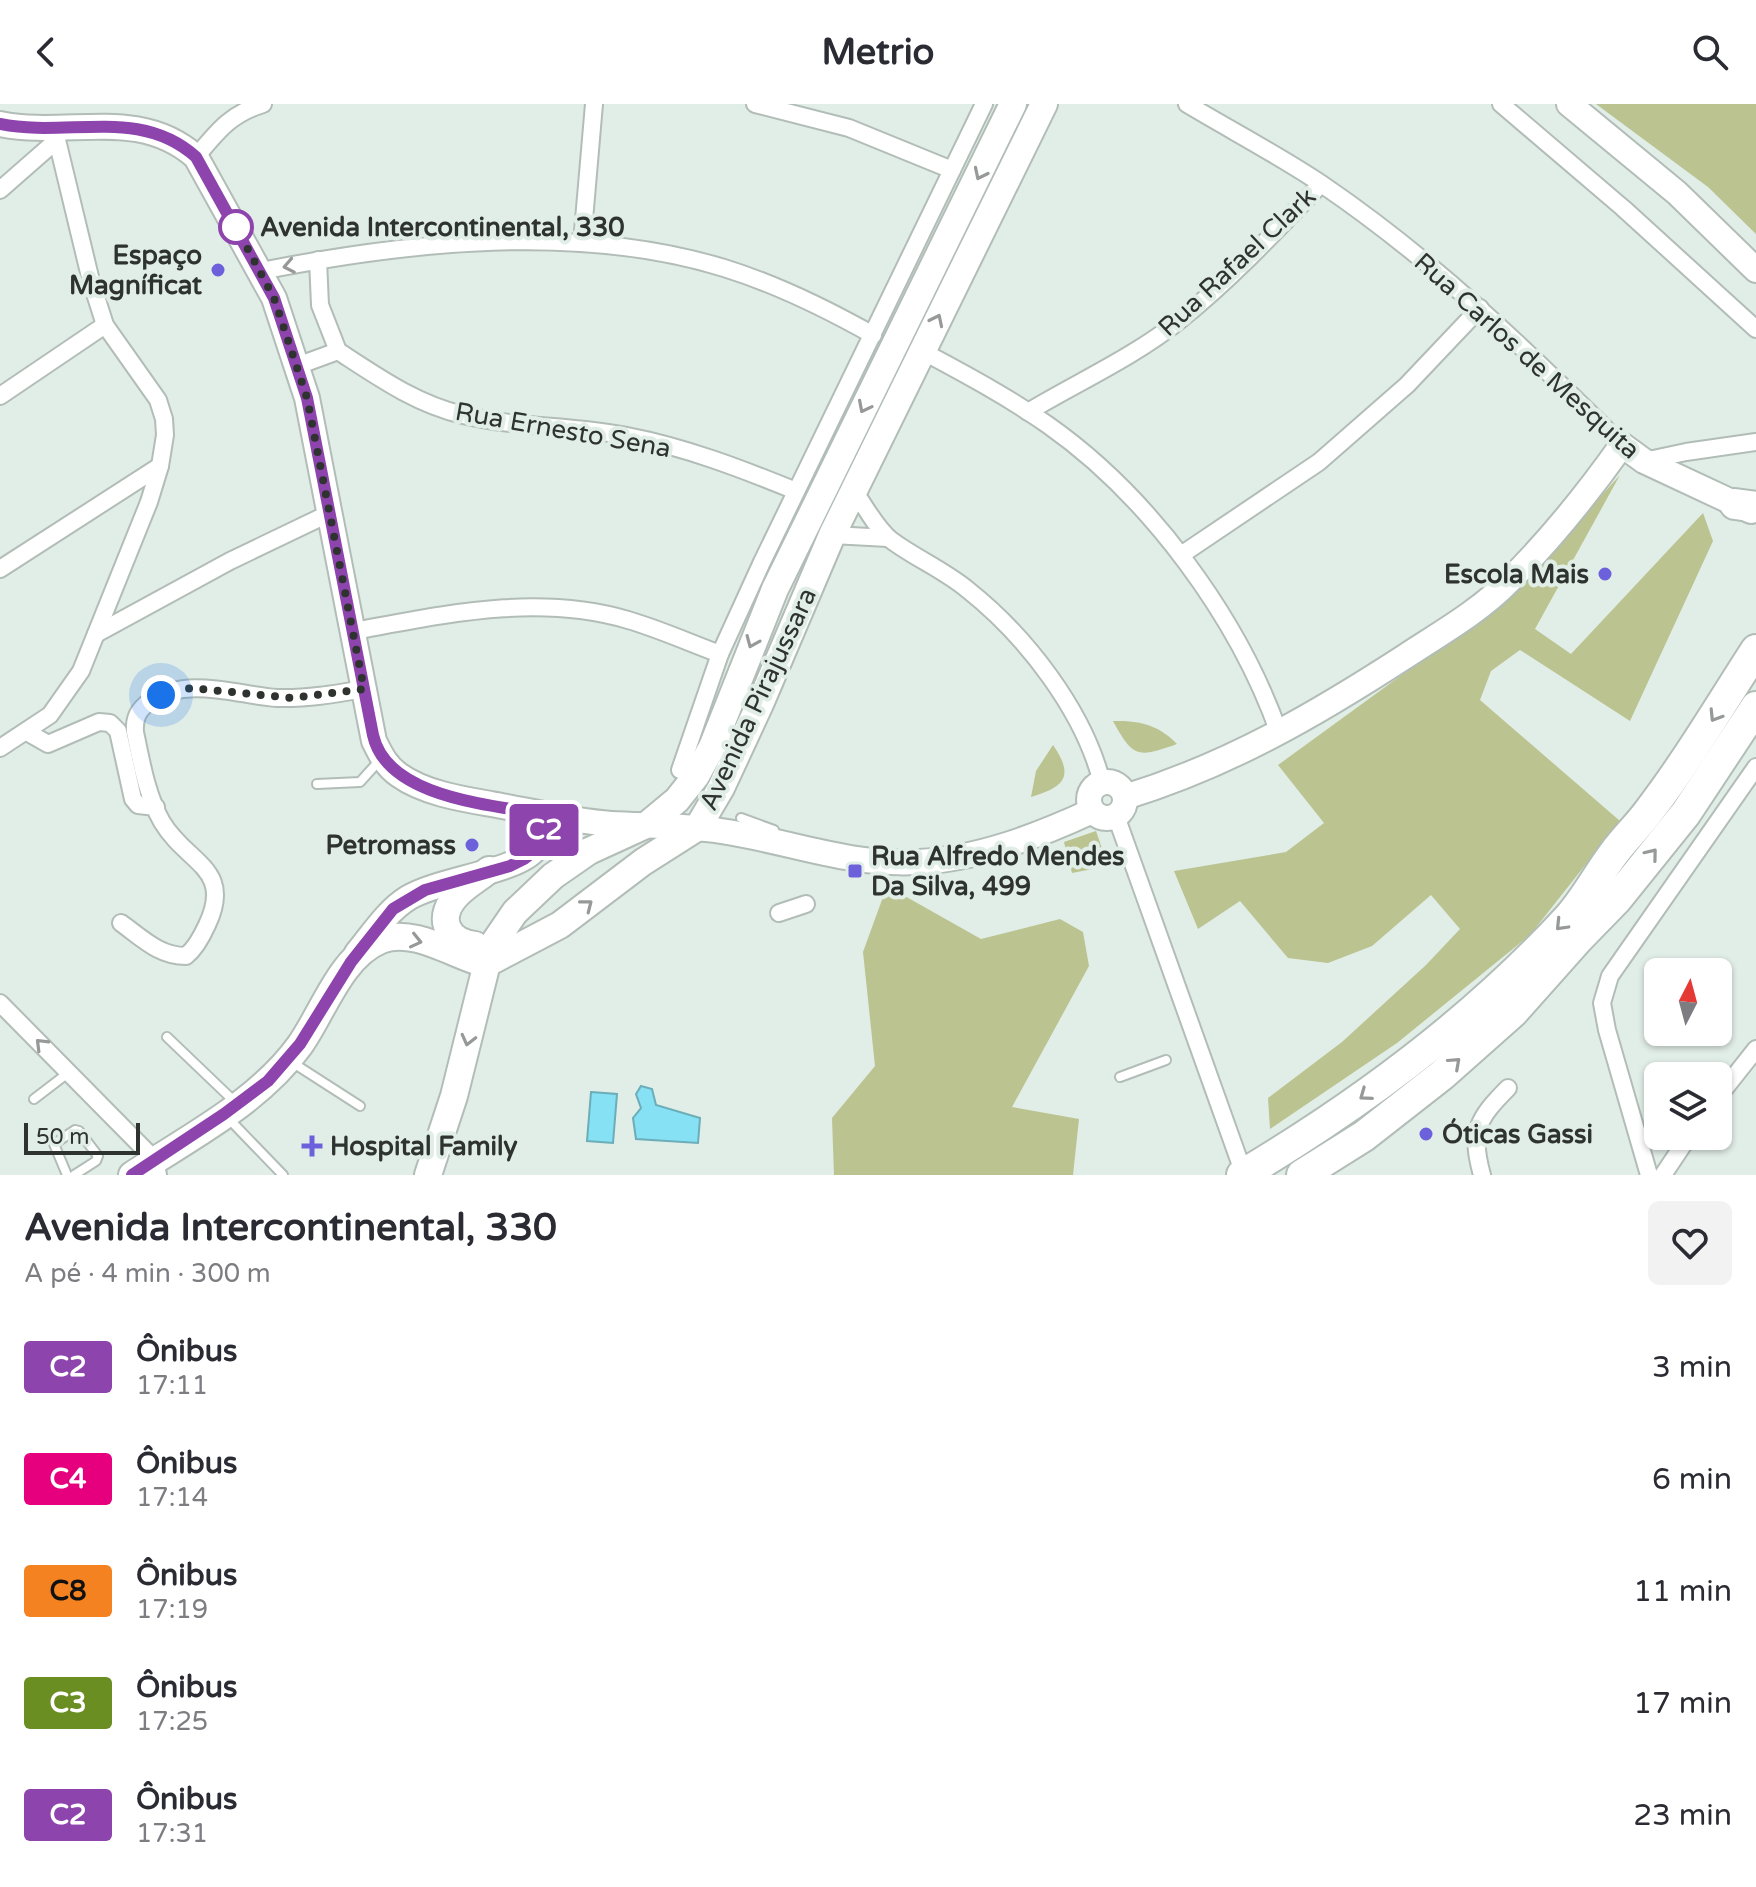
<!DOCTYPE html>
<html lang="pt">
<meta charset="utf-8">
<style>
:root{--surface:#fff;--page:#f2f2f3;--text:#2b2b33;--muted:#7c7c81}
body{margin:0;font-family:"Varela Round",sans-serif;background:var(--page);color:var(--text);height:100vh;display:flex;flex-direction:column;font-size:30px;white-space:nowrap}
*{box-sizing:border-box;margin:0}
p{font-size:26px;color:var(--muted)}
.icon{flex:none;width:44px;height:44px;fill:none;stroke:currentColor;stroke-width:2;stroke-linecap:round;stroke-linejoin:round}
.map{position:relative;height:1071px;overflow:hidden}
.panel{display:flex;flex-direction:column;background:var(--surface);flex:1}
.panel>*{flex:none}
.badge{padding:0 16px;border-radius:6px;font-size:28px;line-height:52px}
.needle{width:52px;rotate:6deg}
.buttons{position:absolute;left:1644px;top:854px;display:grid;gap:16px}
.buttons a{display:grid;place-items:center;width:88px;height:88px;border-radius:12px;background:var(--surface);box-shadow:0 2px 6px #0004;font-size:40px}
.scale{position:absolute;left:24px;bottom:20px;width:116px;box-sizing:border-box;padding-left:8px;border:4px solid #2e3330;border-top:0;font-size:22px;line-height:28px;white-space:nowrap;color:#2e3330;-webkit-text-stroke:6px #e1ede7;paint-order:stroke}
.you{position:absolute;width:40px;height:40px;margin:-20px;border:6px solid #fff;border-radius:50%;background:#1a73e8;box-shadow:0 0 0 12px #1a73e833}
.map>.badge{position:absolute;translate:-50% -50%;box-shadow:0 0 0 4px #fff}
.round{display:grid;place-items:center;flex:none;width:84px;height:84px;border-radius:12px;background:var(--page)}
.summary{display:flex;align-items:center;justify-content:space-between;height:136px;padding:0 24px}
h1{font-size:38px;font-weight:800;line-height:60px}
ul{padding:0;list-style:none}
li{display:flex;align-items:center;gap:24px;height:112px;padding:0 24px}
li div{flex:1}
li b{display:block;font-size:30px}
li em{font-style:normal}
li .badge{min-width:88px;font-weight:700;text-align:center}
header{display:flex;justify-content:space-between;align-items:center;height:104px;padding:0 24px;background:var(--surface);font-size:36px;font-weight:800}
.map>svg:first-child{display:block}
</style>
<header><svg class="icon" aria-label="back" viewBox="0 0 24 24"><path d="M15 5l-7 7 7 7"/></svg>Metrio<svg class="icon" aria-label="search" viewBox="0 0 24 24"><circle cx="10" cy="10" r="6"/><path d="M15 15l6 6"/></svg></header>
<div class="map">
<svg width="1756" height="1071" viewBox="0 0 1756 1071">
<rect width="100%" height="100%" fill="#e1ede7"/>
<!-- green -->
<g fill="#bbc390">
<path d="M1596 0H1756V130L1708 83Z"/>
<path d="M1620 371 1535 525 1571 550 1703 409 1713 437 1630 617 1520 546 1491 567 1480 596 1620 717 1530 831 1397 939 1270 1025 1268 994 1342 938 1426 861 1460 825 1431 791 1372 842 1328 859 1288 854 1240 797 1198 825 1174 767 1286 748 1324 719 1278 661 1509 493Z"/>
<path d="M1113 617C1139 616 1159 621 1177 640 1138 654 1133 654 1113 617Z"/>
<path d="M1053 641C1075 673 1064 683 1031 693L1036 667Z"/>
<path d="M1096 727 1108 762 1072 769 1064 738Z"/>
<path d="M887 782 981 835 1060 815 1083 828 1089 862 1012 1003 1079 1015 1073 1071H834L832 1014 875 962 863 848Z"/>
</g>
<!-- water -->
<g fill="#85e1f3" stroke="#6badb8" stroke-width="2">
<path d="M641 982 652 985 656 1001 700 1014 698 1039 636 1035 633 1014 641 1004 636 990Z"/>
<path d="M591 988 617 990 613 1039 587 1037Z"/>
</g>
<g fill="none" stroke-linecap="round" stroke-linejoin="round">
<!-- lane casing -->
<g stroke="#b2bdb7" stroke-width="12">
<g id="lane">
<path d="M317 680 360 678 379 657"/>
<path d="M741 714 774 726"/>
<path d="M167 933 236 999"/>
<path d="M290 957 360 1002"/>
<path d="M1120 973 1166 956"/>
<path d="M34 995 68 969"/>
<path d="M228 1014 283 1071"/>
<path d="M67 1071 54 1040 75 1026 79 1027 98 1052 96 1057 74 1071"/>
</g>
</g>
<!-- street casing -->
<g stroke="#b2bdb7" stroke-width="20">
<g id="street">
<path d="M755 0 849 24 952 66"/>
<path d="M1187 0C1232 27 1280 52 1323 81 1433 156 1528 247 1622 341"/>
<path d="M1501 0 1623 104 1756 225"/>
<path d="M196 53C217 28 230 10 263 0"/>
<path d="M0 86 57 36 58 27"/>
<path d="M582 139 594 0"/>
<path d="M318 156 320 201 338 247"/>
<path d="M261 167C408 138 578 119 724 164 776 180 825 204 873 231"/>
<path d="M922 247C965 270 1008 293 1048 321 1149 392 1238 513 1279 629"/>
<path d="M297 262 338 247C378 273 416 300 463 311 516 324 573 321 627 332 685 343 742 365 796 387"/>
<path d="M0 292 105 221"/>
<path d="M1028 308C1078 278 1134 253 1180 216 1231 175 1276 127 1321 80"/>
<path d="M1644 357 1686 348 1756 338"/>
<path d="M854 387C865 402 876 424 891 436 915 454 944 466 968 486 1026 532 1084 607 1102 679"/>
<path d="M832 431 888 434"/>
<path d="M1181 451 1319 358 1407 281 1480 204"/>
<path d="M0 465 160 362"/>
<path d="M353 527C443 511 536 489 628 516 659 525 690 539 720 550"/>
<path d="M96 530 230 457 330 409"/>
<path d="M27 628 48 640 99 618 110 619 118 627 133 695 138 701 156 703"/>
<path d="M0 644 50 611 81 567 149 398 160 362 165 331 164 315 158 296 105 221 91 177 57 36"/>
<path d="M680 666 720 550 762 458 984 0"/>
<path d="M1116 712 1244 1070"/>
<path d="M779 809 806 800"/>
<path d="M121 819C142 834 159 852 186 852 196 844 202 832 207 821 234 764 187 760 162 718 147 692 141 657 135 628 134 614 138 606 150 597 188 572 236 591 277 594 306 595 335 590 364 585"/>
<path d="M0 899 155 1056 158 1071"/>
<path d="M1718 993 1756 945"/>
<path d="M1482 1071C1470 1028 1477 1015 1508 984"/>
<path d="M1649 1071 1607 926 1602 899 1610 872 1756 663"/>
<path d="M1663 1071 1689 1032"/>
</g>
</g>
<!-- secondary casing -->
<g stroke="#b2bdb7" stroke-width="28">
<g id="secondary">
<path d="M1569 0 1677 89 1756 166"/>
<path d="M0 20C69 34 138 2 196 53L274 194 307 294 374 637C381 651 386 662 399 671 424 689 462 695 491 700 531 707 571 717 611 720 648 722 684 721 721 727 789 737 847 762 918 758 978 755 1038 732 1092 707"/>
<circle cx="1107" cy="696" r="18"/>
<path d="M1125 693C1229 661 1315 611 1406 552 1441 529 1480 507 1509 477 1550 436 1588 389 1622 341L1644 357 1751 407"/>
<path d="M357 849C372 831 387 807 408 794 439 775 517 768 535 745 543 735 545 723 548 711"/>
</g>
</g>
<!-- primary casing -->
<g stroke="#b2bdb7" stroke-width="30">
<g id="primary">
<path d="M475 841C445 837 436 812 458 790 467 781 479 774 489 766"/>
<path d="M486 860 560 821 643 758 698 723 721 684 760 600 832 431 1044 0"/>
<path d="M132 1071C190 1033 259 998 300 941 324 907 340 853 381 836 414 823 454 852 486 860"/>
<path d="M428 1071 454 992 491 843 515 808 553 772 589 747 648 720 677 696 696 672 712 643 775 485 1013 0"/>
</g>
</g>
<!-- highway casing -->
<g stroke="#b2bdb7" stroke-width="34">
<g id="highway">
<path d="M1735 400 1756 403"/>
<path d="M1242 1071C1361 1000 1475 916 1569 813 1586 794 1598 770 1614 749 1625 734 1638 722 1649 707 1688 656 1721 600 1756 546"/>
<path d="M1302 1071 1364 1032 1442 971 1513 908 1578 835 1616 796 1686 709 1756 603"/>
</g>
</g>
<!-- lane -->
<use href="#lane" stroke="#fff" stroke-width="8"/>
<!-- street -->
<use href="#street" stroke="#fff" stroke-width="16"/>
<!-- secondary -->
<use href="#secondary" stroke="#fff" stroke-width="24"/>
<!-- primary -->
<use href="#primary" stroke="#fff" stroke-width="26"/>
<!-- highway -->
<use href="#highway" stroke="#fff" stroke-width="30"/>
</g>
<!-- one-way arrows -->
<defs><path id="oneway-chevron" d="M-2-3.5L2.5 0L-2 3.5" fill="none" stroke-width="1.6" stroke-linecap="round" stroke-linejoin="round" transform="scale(2)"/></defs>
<g stroke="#969998">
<use href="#oneway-chevron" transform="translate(980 70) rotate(116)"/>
<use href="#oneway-chevron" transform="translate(289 162) rotate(169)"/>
<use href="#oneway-chevron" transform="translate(937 216) rotate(-64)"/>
<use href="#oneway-chevron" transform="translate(864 303) rotate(117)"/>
<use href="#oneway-chevron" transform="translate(752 538) rotate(113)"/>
<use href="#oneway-chevron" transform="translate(1715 612) rotate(122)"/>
<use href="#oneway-chevron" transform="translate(1652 750) rotate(-51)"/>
<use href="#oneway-chevron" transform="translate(587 801) rotate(-38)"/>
<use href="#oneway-chevron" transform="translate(1561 821) rotate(134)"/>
<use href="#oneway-chevron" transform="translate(416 837) rotate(13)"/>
<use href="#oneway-chevron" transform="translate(468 936) rotate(104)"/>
<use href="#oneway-chevron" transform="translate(41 940) rotate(-135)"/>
<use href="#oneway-chevron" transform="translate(1455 959) rotate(-42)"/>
<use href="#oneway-chevron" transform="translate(1365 991) rotate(144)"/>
</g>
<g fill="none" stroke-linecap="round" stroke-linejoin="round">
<!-- line casing -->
<g stroke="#fff" stroke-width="18">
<path id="line" d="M0 20C68 34 139 2 196 53L274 194 307 294 373 631C387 695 495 701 548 711L541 736 533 748 524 755 510 762 425 786 393 805 351 858 300 940 268 977 224 1010 132 1071"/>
</g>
<!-- line -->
<use href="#line" stroke="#8e44ad" stroke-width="12"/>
<!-- walk -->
<path stroke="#2e3330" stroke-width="8" stroke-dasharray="0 14.4" d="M161 591 191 584 292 594 364 585 307 294 274 194 236 123"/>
</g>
<!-- markers -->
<circle fill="#fff" stroke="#8e44ad" stroke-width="4" cx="236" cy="123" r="16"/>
<g fill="#6d61db" stroke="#e1ede7" stroke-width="3">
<circle cx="218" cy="166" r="8"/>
<circle cx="1605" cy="470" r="8"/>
<circle cx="472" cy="741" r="8"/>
<rect x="847" y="759" width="16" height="16" rx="4"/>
<circle cx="1426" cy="1030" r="8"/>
<path d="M308 1030h8v8h8v8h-8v8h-8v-8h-8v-8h8z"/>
</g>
<g text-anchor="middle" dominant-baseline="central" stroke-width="8" stroke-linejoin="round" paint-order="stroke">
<!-- stop labels -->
<g font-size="26" font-weight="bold" fill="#2e3330" stroke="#e1ede7" text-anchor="start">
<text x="260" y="123">Avenida Intercontinental, 330</text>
</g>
<!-- poi labels -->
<g font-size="26" font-weight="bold" fill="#2e3330" stroke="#e1ede7" text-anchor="end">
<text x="202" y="151">Espaço<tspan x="202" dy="30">Magníficat</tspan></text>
<text x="1589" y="470">Escola Mais</text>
<text x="456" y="741">Petromass</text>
<text x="871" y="752" text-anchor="start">Rua Alfredo Mendes<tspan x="871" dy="30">Da Silva, 499</tspan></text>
<text x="1442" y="1030" text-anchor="start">Óticas Gassi</text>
<text x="330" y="1042" text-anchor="start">Hospital Family</text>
</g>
<!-- street labels -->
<g font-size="26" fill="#2e3330" stroke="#e1ede7">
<text transform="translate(1237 158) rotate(-43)">Rua Rafael Clark</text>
<text transform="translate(1527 252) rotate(42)">Rua Carlos de Mesquita</text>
<text transform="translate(563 326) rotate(10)">Rua Ernesto Sena</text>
<text transform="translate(758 595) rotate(-65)">Avenida Pirajussara</text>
</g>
</g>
</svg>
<div class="buttons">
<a><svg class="needle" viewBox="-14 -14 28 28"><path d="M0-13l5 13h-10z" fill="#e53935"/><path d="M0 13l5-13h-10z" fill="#7c7c81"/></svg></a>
<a><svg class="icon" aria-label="layers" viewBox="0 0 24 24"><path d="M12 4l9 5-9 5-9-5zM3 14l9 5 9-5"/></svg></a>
</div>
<div class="scale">50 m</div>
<div class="you" style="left:161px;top:591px"></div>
<b class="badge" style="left:544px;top:726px;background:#8e44ad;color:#fff">C2</b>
</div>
<section class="panel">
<div class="summary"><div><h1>Avenida Intercontinental, 330</h1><p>A pé · 4 min · 300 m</p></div><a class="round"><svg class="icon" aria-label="heart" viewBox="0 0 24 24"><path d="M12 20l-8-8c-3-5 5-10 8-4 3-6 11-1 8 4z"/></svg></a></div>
<ul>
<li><span class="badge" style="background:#8e44ad;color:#fff">C2</span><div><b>Ônibus</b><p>17:11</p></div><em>3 min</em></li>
<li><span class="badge" style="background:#e6007e;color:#fff">C4</span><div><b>Ônibus</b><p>17:14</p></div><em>6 min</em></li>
<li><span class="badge" style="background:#f58220;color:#111">C8</span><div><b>Ônibus</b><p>17:19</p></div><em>11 min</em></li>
<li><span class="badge" style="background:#6b8e23;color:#fff">C3</span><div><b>Ônibus</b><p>17:25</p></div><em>17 min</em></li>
<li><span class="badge" style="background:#8e44ad;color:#fff">C2</span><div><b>Ônibus</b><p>17:31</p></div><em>23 min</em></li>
</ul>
</section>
